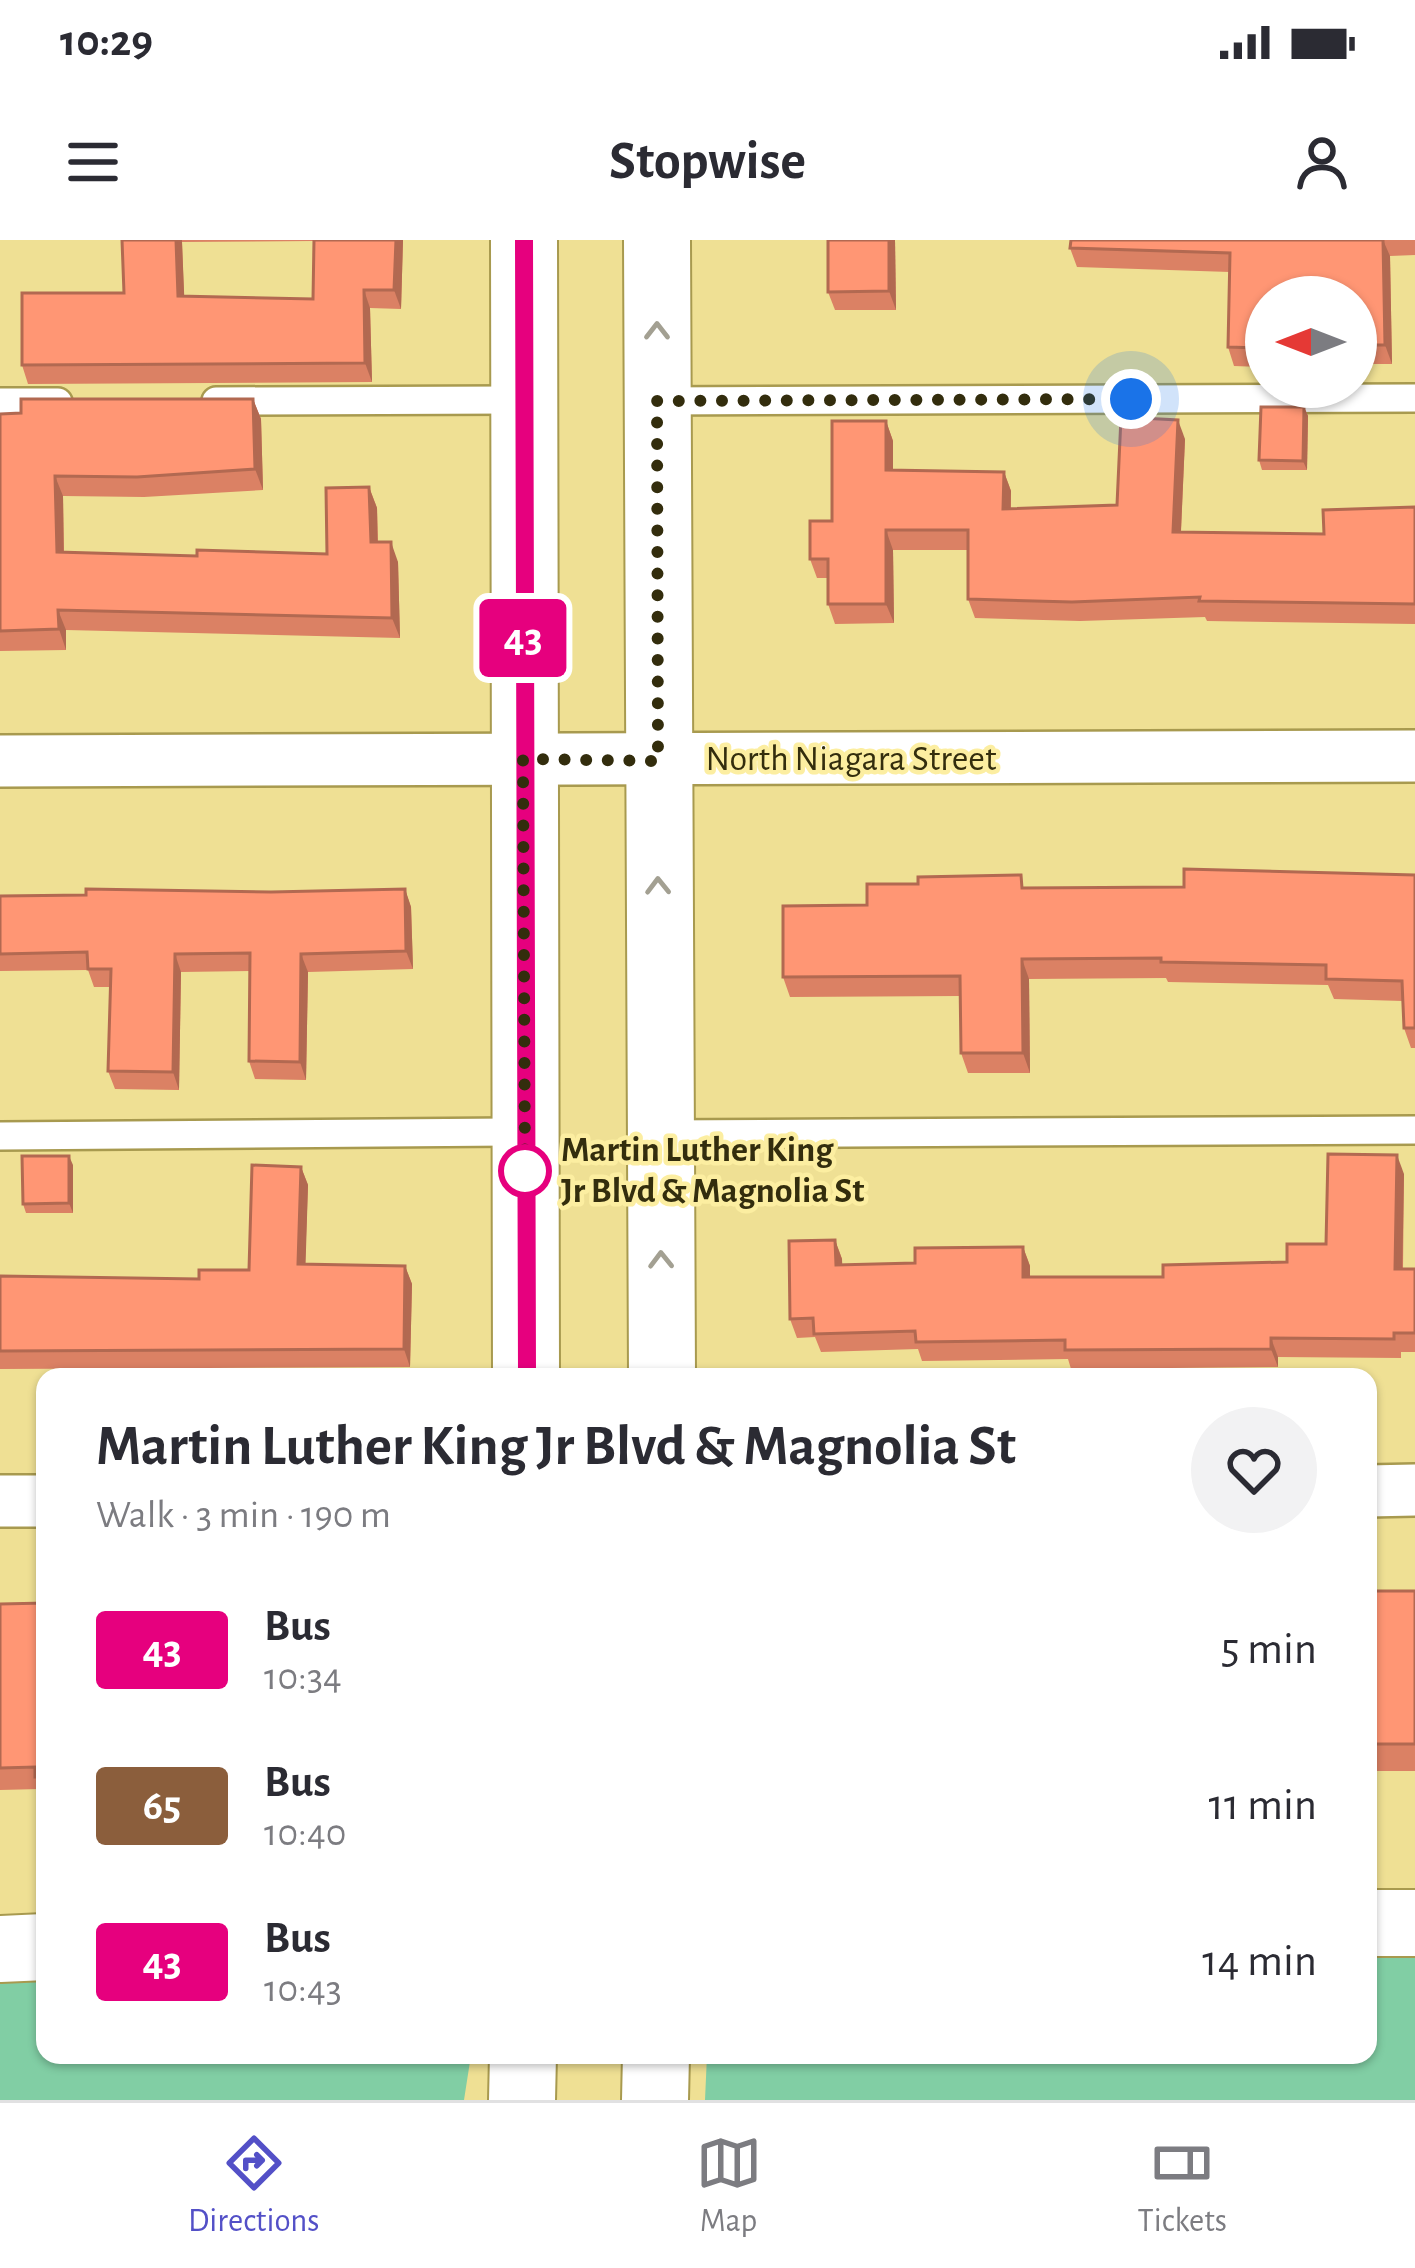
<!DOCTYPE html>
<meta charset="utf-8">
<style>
:root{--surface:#fff;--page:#f2f2f3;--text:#2b2b33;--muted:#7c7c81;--line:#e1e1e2;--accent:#5350c7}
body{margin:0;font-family:"Alegreya Sans",sans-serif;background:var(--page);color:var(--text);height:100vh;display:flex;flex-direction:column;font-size:45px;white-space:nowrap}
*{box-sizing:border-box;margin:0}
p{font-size:39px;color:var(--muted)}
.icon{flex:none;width:66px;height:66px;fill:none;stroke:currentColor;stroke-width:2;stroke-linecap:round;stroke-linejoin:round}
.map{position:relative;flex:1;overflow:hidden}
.drawer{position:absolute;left:36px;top:1128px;width:1341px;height:696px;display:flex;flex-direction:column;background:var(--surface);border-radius:24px;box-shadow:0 3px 9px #0004}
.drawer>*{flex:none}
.badge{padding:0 24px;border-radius:9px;font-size:42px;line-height:78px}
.needle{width:78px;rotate:270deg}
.controls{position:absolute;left:1245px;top:36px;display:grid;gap:24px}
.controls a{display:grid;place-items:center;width:132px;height:132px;border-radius:50%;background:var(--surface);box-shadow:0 3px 9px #0004;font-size:60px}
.you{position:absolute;width:60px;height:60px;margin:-30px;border:9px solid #fff;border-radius:50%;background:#1a73e8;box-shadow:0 0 0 18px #1a73e833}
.map>.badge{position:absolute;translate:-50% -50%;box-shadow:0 0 0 6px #fff}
.round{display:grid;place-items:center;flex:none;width:126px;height:126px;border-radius:63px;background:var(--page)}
.headline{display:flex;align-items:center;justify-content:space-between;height:204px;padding:0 60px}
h1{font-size:57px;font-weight:700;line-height:90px}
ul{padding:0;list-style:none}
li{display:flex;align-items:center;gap:36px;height:156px;padding:0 60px}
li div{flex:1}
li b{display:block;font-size:45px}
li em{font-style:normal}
li .badge{min-width:132px;font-weight:700;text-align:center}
.status{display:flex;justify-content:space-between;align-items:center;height:84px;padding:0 60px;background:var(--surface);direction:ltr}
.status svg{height:33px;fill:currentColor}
header{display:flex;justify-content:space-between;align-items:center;height:156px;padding:0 60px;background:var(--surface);font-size:54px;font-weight:700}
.tab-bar{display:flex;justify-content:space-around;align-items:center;height:168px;border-top:3px solid var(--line);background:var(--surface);font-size:33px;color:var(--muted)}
.tab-bar a{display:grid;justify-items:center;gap:6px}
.tab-bar .active{color:var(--accent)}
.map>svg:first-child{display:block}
</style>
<div class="status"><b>10:29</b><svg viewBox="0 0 49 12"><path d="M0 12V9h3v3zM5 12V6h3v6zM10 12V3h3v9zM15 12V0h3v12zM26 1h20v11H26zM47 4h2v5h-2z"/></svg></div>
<header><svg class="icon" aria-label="menu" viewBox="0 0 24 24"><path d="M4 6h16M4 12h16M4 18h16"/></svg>Stopwise<svg class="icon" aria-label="person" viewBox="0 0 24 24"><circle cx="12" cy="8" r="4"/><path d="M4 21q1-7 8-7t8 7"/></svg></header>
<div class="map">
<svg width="1415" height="1860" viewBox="0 0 1415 1860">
<rect width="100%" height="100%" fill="#efe094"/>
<!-- green -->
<g fill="#81cea4">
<path d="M1368 1716H1415V1860H705L707 1815H1368Z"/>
<path d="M45 1739V1815H471L464 1860H0V1741Z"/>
</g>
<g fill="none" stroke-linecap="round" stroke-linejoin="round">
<!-- service casing -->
<g stroke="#a89a4f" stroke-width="32">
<g id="service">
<path d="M216 161 524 160"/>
<path d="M657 161 1415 158"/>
<path d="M0 162H58"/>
<path d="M660 894 1415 890"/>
<path d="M0 896 525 892"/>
</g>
</g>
<!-- minor casing -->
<g stroke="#a89a4f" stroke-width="56">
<g id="minor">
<path d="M0 521 1415 516"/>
<path d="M1368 1251 1415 1250"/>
<path d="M0 1261H45"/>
</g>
</g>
<!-- tertiary casing -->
<g stroke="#a89a4f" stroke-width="70">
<path id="tertiary" d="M0 1709 45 1707"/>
</g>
<!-- secondary casing -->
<g stroke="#a89a4f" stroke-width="70">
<g id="secondary">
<path d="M524 0 526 1137"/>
<path d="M657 0 662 1137"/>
<path d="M1368 1683H1415"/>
<path d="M522 1860 523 1815"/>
<path d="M655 1860 656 1815"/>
</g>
</g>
<!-- service -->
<use href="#service" stroke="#fff" stroke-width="27"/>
<!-- minor -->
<use href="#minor" stroke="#fff" stroke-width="51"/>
<!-- tertiary -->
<use href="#tertiary" stroke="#fff" stroke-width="66"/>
<!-- secondary -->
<use href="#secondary" stroke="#fff" stroke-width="66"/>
</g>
<!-- wall -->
<g fill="#db8164" fill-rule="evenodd">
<path d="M122 0H403L401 69 370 68 372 142 28 144 22 125 124 53ZM314 1 313 59 184 56 182 2Z"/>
<path d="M828 0H895L896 70H835L828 52Z"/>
<path d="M1071 0H1415V15L1390 16 1392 124H1356V57H1266V141L1261 127 1234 126 1228 107 1230 32 1077 27 1070 8Z"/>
<path d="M253 159 261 179 263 250 144 257 63 256 64 312 197 316 327 314 369 247 377 268 378 302 398 322 400 398 66 390V410L0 411V174Z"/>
<path d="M1304 167 1308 176 1307 230H1262L1259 220Z"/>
<path d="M886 181 893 201V230L1004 232 1011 251V269L1117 265 1185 199 1181 292 1324 294 1415 267V384L1207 381 1205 377 1080 381 975 378 968 359V310H893L894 383 835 384 828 364V338H817L810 319Z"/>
<path d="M1415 635V808H1411L1404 788 1403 761 1334 759 1328 745 1168 742 1166 738 1029 739 1030 833H968L961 813 960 756 790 757 783 737 867 665 1026 648 1184 647Z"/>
<path d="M405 649 411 667 413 729 308 732 306 840 255 839 249 821 250 731 181 732 179 850 115 849 108 831 111 747H94L88 730 0 731V656Z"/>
<path d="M73 925V973H26L23 964Z"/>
<path d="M301 927 308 945 305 1024 405 1026 412 1044 410 1127 0 1129V1036L199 1039 249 1030Z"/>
<path d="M1404 934 1403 1029 1415 1028V1112H1401V1118L1278 1117V1127L1071 1129 1068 1119 922 1121 918 1109 821 1112 815 1097 797 1098 790 1079 835 1000 842 1019V1025L915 1023 1023 1007 1030 1026V1037H1163L1287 1022 1326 1004Z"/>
<rect x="1368" y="1351" width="47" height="180"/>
<path d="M45 1363V1559H43L40 1549 0 1550V1364Z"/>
</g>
<!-- shaded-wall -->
<g fill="#b26951">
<path d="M176 0H182V2L185 75 178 56Z"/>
<path d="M396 0H403L401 69 394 50Z"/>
<path d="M889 0H895L896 70 889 51Z"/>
<path d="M1383 0 1390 16 1392 124 1385 105Z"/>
<path d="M364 50 370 68 372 142 365 123Z"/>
<path d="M253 159 261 179 263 250 255 229Z"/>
<path d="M1304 167 1308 176 1307 230 1303 221Z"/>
<path d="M1178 180 1185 199 1180 311 1173 292Z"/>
<path d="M886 181 893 201V250L886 230Z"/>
<path d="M1004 232 1011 251 1010 289 1003 269Z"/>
<path d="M55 236 63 256 64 333 57 312Z"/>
<path d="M369 247 377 268 378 323 371 302Z"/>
<path d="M886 290 893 310 894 383 886 364Z"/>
<path d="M391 302 398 322 400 398 392 378Z"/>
<path d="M58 370 66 390V410L59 389Z"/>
<path d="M405 649 411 667 413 729 406 711Z"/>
<path d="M175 714 181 732 179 850 173 832Z"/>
<path d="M301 714 308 732 306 840 300 822Z"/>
<path d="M1022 719 1029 739 1030 833 1023 813Z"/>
<path d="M1397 915 1404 934 1402 1047 1395 1029Z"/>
<path d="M69 916 73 925V973L69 963Z"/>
<path d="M301 927 308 945 305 1042 298 1024Z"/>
<path d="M835 1000 842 1019 843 1044 836 1025Z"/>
<path d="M1023 1007 1030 1026V1056L1023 1037Z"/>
<path d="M405 1026 412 1044 410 1127 404 1109Z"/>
<path d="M1271 1098 1278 1117V1127L1271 1109Z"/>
</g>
<!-- building -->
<g fill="#ff9674" stroke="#b26951" stroke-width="3">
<path d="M122 0H176L178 56 313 59 314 0H396L394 50H364L365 123 22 125V53H124Z"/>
<path d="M828 0H889V51L828 52Z"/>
<path d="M1071 0H1383L1385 105H1356V57H1266V122H1259V108L1228 107 1230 13 1070 8Z"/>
<path d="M21 159H253L255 229 137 237 55 236 57 312 197 316V310L327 314 326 248 369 247 371 302H391L392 378 58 370 59 389 0 391V174L21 173Z"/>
<path d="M1261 167H1304L1303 221 1259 220Z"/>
<path d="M1121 177 1178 180 1173 292 1324 294 1323 270 1415 267V364L1199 361 1200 357 1072 362 968 359V290H886V364H828V319H810V281H832V181H886V230L1004 232 1003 269 1117 265Z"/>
<path d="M1184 629 1415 635V788H1404L1402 741 1326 739V725L1161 722V718L1022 719 1023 813H961L960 736 783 737V666L867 665V644H918V637L1021 635 1022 648 1184 647Z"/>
<path d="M86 649 271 652 405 649 406 711 301 714 300 822 249 821 250 713 175 714 173 832 108 831 111 729H88L87 712 0 714V656L86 655Z"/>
<path d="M1328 914 1397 915 1395 1029H1415V1093H1394V1099L1271 1098V1109L1065 1110V1100L916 1102 915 1091 814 1094 813 1078 790 1079 789 1001 835 1000 836 1025 915 1023V1008L1023 1007V1037H1163V1025L1287 1022V1004H1326Z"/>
<path d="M22 916H69V963L23 964Z"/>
<path d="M252 925 301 927 298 1024 405 1026 404 1109 0 1111V1036L199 1039V1030H249Z"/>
<rect x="1368" y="1351" width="47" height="153"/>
<path d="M45 1363V1537H35V1527L0 1528V1364Z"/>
</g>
<!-- one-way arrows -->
<defs><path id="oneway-chevron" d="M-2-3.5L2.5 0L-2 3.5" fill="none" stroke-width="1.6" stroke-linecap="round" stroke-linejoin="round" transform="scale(3)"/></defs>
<g stroke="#a3a092">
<use href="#oneway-chevron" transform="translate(657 91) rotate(-90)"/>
<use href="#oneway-chevron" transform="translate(658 646) rotate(-91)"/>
<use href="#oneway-chevron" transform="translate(661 1020) rotate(-91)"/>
</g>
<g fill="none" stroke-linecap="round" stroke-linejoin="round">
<!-- line casing -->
<g stroke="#fff" stroke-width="27">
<path id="line" d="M524 0 527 1137"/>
</g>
<!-- line -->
<use href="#line" stroke="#e6007e" stroke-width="18"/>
<!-- walk -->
<path stroke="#332d0d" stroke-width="12" stroke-dasharray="0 21.6" d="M525 931 523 519 658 521 657 161 1131 159"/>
</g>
<!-- markers -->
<circle fill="#fff" stroke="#e6007e" stroke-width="6" cx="525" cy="931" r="24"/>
<g text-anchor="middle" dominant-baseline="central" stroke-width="9" stroke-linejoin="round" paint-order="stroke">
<!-- street labels -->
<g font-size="36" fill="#332d0d" stroke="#fceea1">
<text x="851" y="519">North Niagara Street</text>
</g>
<!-- stop labels -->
<g font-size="36" font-weight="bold" fill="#332d0d" stroke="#fceea1" text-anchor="start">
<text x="561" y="910">Martin Luther King<tspan x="561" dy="41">Jr Blvd &amp; Magnolia St</tspan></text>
</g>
</g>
</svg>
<div class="controls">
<a><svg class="needle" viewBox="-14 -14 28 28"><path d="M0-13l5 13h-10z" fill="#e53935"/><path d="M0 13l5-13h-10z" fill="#7c7c81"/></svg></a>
</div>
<div class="you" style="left:1131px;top:159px"></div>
<b class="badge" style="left:523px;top:398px;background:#e6007e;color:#fff">43</b>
<section class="drawer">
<div class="headline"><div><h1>Martin Luther King Jr Blvd &amp; Magnolia St</h1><p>Walk · 3 min · 190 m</p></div><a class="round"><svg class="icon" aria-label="heart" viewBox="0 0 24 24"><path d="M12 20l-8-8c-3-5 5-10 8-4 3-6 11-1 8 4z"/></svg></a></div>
<ul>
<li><span class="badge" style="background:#e6007e;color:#fff">43</span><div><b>Bus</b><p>10:34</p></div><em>5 min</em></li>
<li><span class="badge" style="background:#8b5e3c;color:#fff">65</span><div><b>Bus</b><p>10:40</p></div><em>11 min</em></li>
<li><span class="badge" style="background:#e6007e;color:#fff">43</span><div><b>Bus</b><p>10:43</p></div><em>14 min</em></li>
</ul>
</section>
</div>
<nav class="tab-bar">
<a class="active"><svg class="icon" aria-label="directions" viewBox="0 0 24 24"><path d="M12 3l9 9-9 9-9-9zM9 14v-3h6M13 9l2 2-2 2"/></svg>Directions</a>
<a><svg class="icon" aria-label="map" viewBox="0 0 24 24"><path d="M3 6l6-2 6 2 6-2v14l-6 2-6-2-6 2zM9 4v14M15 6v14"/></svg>Map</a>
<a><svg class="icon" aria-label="tickets" viewBox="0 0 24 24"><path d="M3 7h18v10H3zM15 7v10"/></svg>Tickets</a>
</nav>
